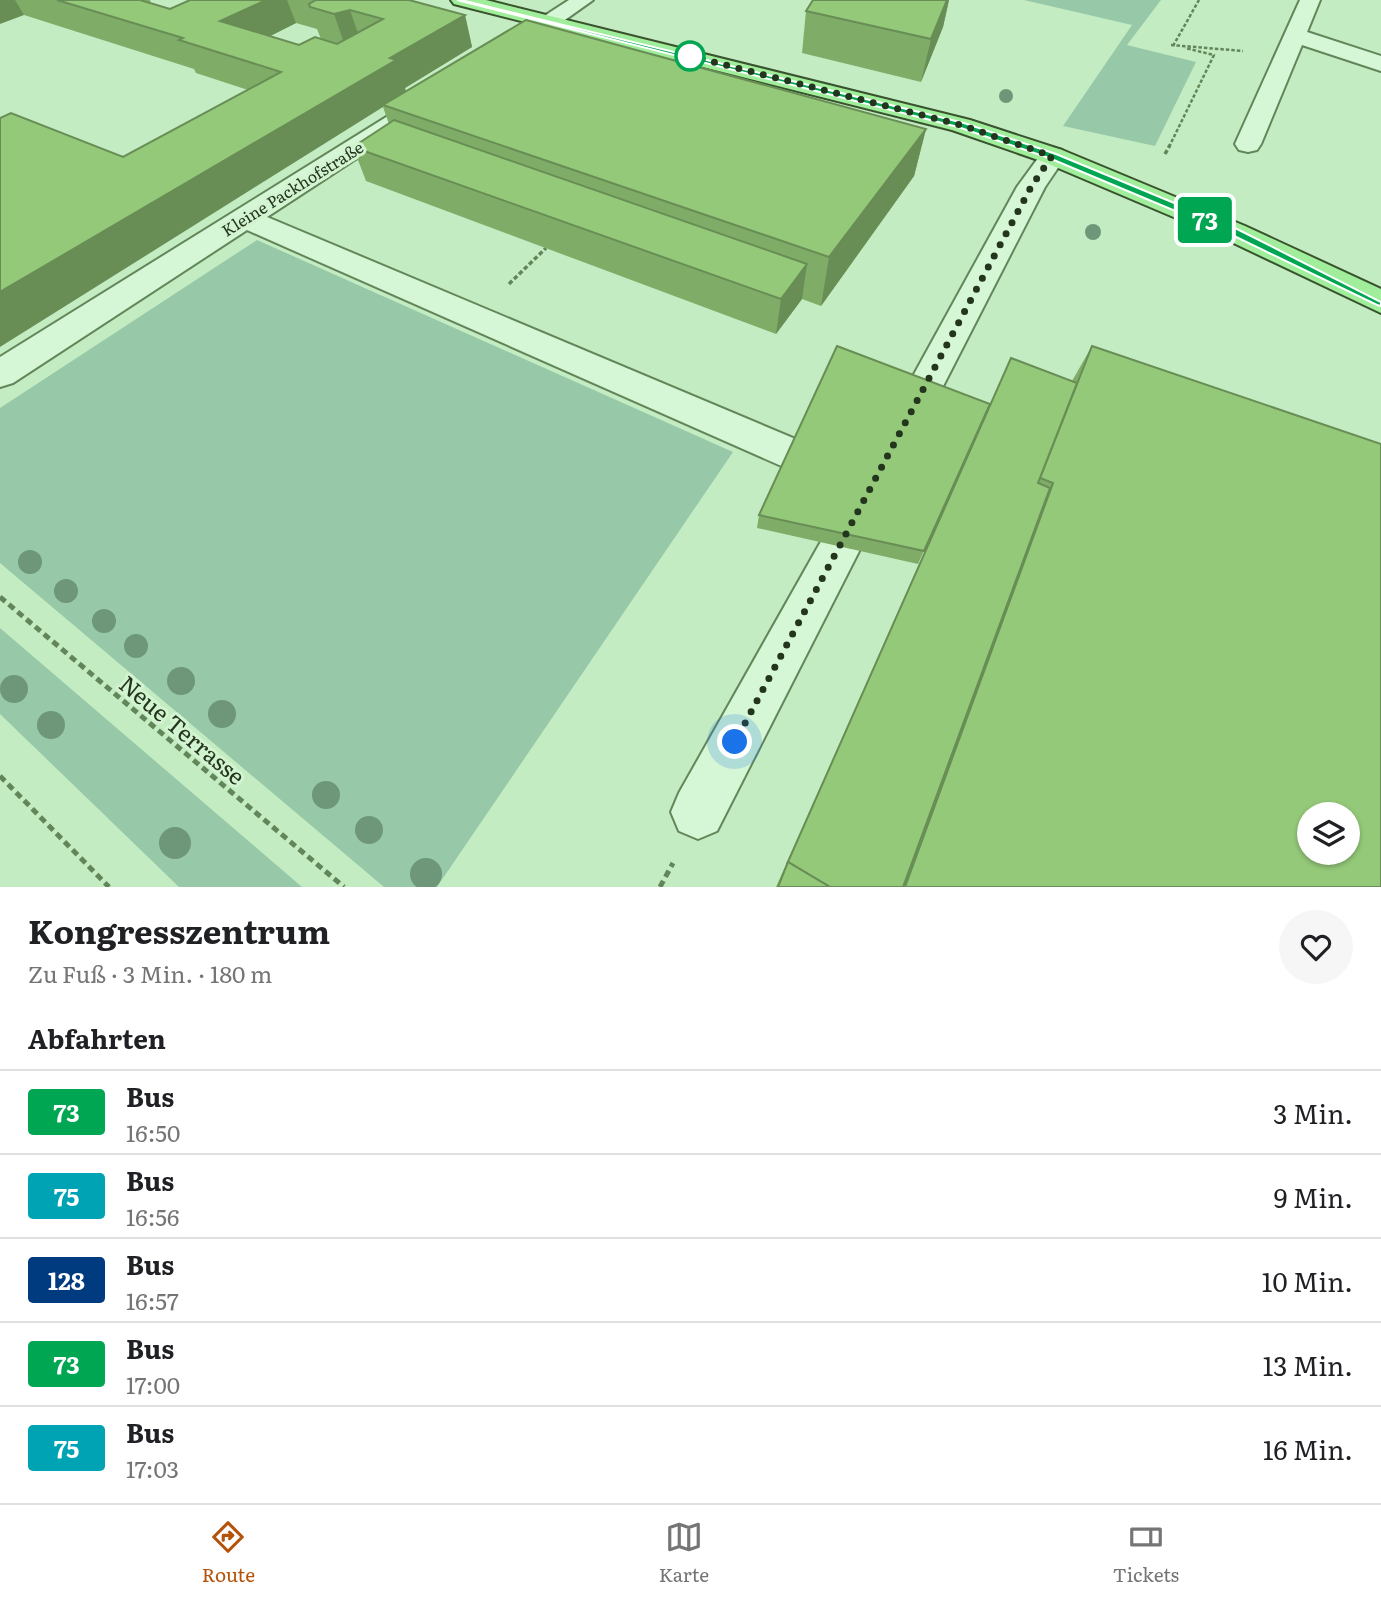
<!DOCTYPE html>
<html lang="de">
<meta charset="utf-8">
<style>
:root{--surface:#fff;--page:#f6f6f6;--text:#202124;--muted:#757577;--line:#e0e0e0;--accent:#b45309}
body{margin:0;font-family:Literata,serif;background:var(--page);color:var(--text);height:100vh;display:flex;flex-direction:column;font-size:26px;white-space:nowrap}
*{box-sizing:border-box;margin:0}
p{font-size:23px;color:var(--muted)}
.icon{flex:none;width:38px;height:38px;fill:none;stroke:currentColor;stroke-width:2;stroke-linecap:round;stroke-linejoin:round}
.map{position:relative;height:887px;overflow:hidden}
.panel{display:flex;flex-direction:column;background:var(--surface);flex:1}
.panel>*{flex:none}
.badge{padding:0 14px;border-radius:5px;font-size:24px;line-height:46px}
.tools{position:absolute;left:1297px;top:802px;display:grid;gap:14px}
.tools a{display:grid;place-items:center;width:63px;height:63px;border-radius:50%;background:var(--surface);box-shadow:0 2px 5px #0004;font-size:35px}
.you{position:absolute;width:35px;height:35px;margin:-18px;border:5px solid #fff;border-radius:50%;background:#1a73e8;box-shadow:0 0 0 10px #1a73e833}
.map>.badge{position:absolute;translate:-50% -50%;box-shadow:0 0 0 4px #fff}
h2{padding:0 28px;font-size:26px;line-height:63px}
.round{display:grid;place-items:center;flex:none;width:74px;height:74px;border-radius:37px;background:var(--page)}
.overview{display:flex;align-items:center;justify-content:space-between;height:119px;padding:0 28px}
h1{font-size:33px;font-weight:700;line-height:52px}
ul{padding:0;list-style:none}
li{display:flex;align-items:center;gap:21px;height:84px;padding:0 28px;border-top:2px solid var(--line)}
li div{flex:1}
li b{display:block;font-size:26px}
li em{font-style:normal}
li .badge{min-width:77px;font-weight:700;text-align:center}
.dock{display:flex;justify-content:space-around;align-items:center;height:98px;border-top:2px solid var(--line);background:var(--surface);font-size:19px;color:var(--muted)}
.dock a{display:grid;justify-items:center;gap:4px}
.dock .selected{color:var(--accent)}
.map>svg:first-child{display:block}
</style>
<div class="map">
<svg width="1381" height="887" viewBox="0 0 1381 887">
<rect width="100%" height="100%" fill="#c4ecc2"/>
<!-- green -->
<g fill="#97c9a9">
<path d="M1024 0H1161L1127 45 1196 62 1155 146 1063 126 1132 25Z"/>
<path d="M257 240 733 452 437 887H384L0 563V408Z"/>
<path d="M0 628 302 887H179L0 714Z"/>
</g>
<g fill="none" stroke-linecap="round" stroke-linejoin="round">
<!-- minor casing -->
<g stroke="#63855a" stroke-width="4">
<g id="minor">
<path d="M569 0H593L520 52H504L501 47 504 42Z"/>
<path d="M1300 0H1320L1307 32 1381 56V71L1302 45 1261 144 1257 150 1248 152 1239 150 1235 144Z"/>
<path d="M397 113 406 116 410 121 406 126 267 217 848 461 854 472 848 483 834 488 820 483 247 230 13 383 0 387V357L388 116Z"/>
<path d="M1053 148 1062 150 1066 156 1045 187 917 437 904 441 891 437 885 427 1017 187 1044 150Z"/>
<path d="M864 485 878 490 884 502 717 831 698 839 679 831 671 812 679 793 850 490Z"/>
</g>
</g>
<!-- major casing -->
<g stroke="#39532e" stroke-width="4">
<path id="major" d="M451 0H486L970 120 1062 150 1245 226 1381 289V313L1223 238 1044 162 952 130 454 4Z"/>
</g>
<!-- path-far2 -->
<g stroke="#63855a" stroke-width="2.5" stroke-dasharray="3.5 2" stroke-linecap="butt">
<path d="M1171 45 1243 51"/>
<path d="M1173 46 1199 0"/>
<path d="M1169 147 1214 55 1185 48"/>
</g>
<!-- path-far1 -->
<g stroke="#63855a" stroke-width="3.5" stroke-dasharray="4.5 2.5" stroke-linecap="butt">
<path d="M1165 154 1170 145"/>
<path d="M509 284 546 248"/>
</g>
<!-- path -->
<g stroke="#63855a" stroke-width="5" stroke-dasharray="7 4.5" stroke-linecap="butt">
<path d="M0 597 344 887"/>
<path d="M0 776 109 887"/>
<path d="M660 887 673 863"/>
</g>
<!-- minor -->
<use href="#minor" fill="#d6f7d5" fill-rule="evenodd"/>
<!-- major -->
<use href="#major" fill="#a0ee9b" fill-rule="evenodd"/>
</g>
<!-- trees -->
<g fill="#6d9778">
<circle cx="1006" cy="96" r="7"/>
<circle cx="1093" cy="232" r="8"/>
<circle cx="30" cy="562" r="12"/>
<circle cx="66" cy="591" r="12"/>
<circle cx="104" cy="621" r="12"/>
<circle cx="136" cy="646" r="12"/>
<circle cx="181" cy="681" r="14"/>
<circle cx="14" cy="689" r="14"/>
<circle cx="222" cy="714" r="14"/>
<circle cx="51" cy="725" r="14"/>
<circle cx="326" cy="795" r="14"/>
<circle cx="369" cy="830" r="14"/>
<circle cx="175" cy="843" r="16"/>
<circle cx="426" cy="874" r="16"/>
</g>
<!-- wall -->
<g fill="#7fad68" fill-rule="evenodd">
<path d="M0 0H150L151 3 170 9 190 0H409L465 15 472 47 405 88 406 91 926 129 914 176 821 306 802 299 776 334 366 181 353 147 389 124 383 107 123 157 248 90 196 73 194 69 24 15ZM296 23 317 29 321 39 299 45 270 36Z"/>
<path d="M813 0H949L943 27 921 82 802 53 806 11Z"/>
<path d="M1092 346 1381 887H776L1011 358 1072 381Z"/>
<path d="M990 404 918 564 757 528 759 515Z"/>
</g>
<!-- shaded-wall -->
<g fill="#688d55">
<path d="M0 0H15L24 15 0 24Z"/>
<path d="M266 0H287L296 23 235 54 220 21Z"/>
<path d="M947 0H949L943 27 921 82 931 39Z"/>
<path d="M350 10 361 42 345 46 334 14Z"/>
<path d="M465 15 472 47 405 88 406 93 383 105V107L0 347V292L390 58Z"/>
<path d="M926 129 914 176 821 306 829 257Z"/>
<path d="M807 264 802 299 776 334 781 299Z"/>
</g>
<!-- building -->
<g fill="#94c979" stroke="#688d55" stroke-width="2" fill-rule="evenodd">
<path d="M57 0H140L170 9 190 0H266L220 21 299 45 315 37 337 44 383 19 350 10 334 14 310 7 309 4 316 0H314H409L465 15 390 58 396 60 0 292V118L11 113 123 157 281 72 179 40 183 38Z"/>
<path d="M813 0H947L931 39 806 11Z"/>
<path d="M526 20 926 129 829 257 383 105Z"/>
<path d="M394 120 807 264 781 299 353 147Z"/>
<path d="M837 346 990 404 924 551 759 515Z"/>
<path d="M1092 346 1381 444V887H905L1053 483 1040 478ZM1309 814H1348V852H1309Z"/>
<path d="M1011 358 1077 383 1038 483 1050 488 903 887H830L788 862 787 864Z"/>
<path d="M788 862 830 887H778Z"/>
</g>
<!-- line -->
<path fill="#00a651" stroke="#fff" stroke-width="2" d="M457 0H461L964 123 1056 154 1237 229 1381 302V306L1377 305 1230 234 1049 158 958 127Z"/>
<g fill="none" stroke-linecap="round" stroke-linejoin="round">
<!-- walk -->
<path stroke="#24351e" stroke-width="7" stroke-dasharray="0 12.6" d="M690 56 961 125 1052 156 1031 187 735 742"/>
</g>
<!-- markers -->
<circle fill="#fff" stroke="#00a651" stroke-width="3.5" cx="690" cy="56" r="14"/>
<g text-anchor="middle" dominant-baseline="central" stroke-width="6" stroke-linejoin="round" paint-order="stroke">
<!-- far-street labels -->
<g font-size="16" fill="#24351e" stroke="#d3f4d1">
<text transform="translate(292 188) rotate(-32)">Kleine Packhofstraße</text>
</g>
<!-- near-street labels -->
<g font-size="23" fill="#24351e" stroke="#d3f4d1">
<text transform="translate(183 729) rotate(40)">Neue Terrasse</text>
</g>
</g>
</svg>
<div class="tools">
<a><svg class="icon" aria-label="layers" viewBox="0 0 24 24"><path d="M12 4l9 5-9 5-9-5zM3 14l9 5 9-5"/></svg></a>
</div>
<div class="you" style="left:735px;top:742px"></div>
<b class="badge" style="left:1205px;top:220px;background:#00a651;color:#fff">73</b>
</div>
<section class="panel">
<div class="overview"><div><h1>Kongresszentrum</h1><p>Zu Fuß · 3 Min. · 180 m</p></div><a class="round"><svg class="icon" aria-label="heart" viewBox="0 0 24 24"><path d="M12 20l-8-8c-3-5 5-10 8-4 3-6 11-1 8 4z"/></svg></a></div>
<h2>Abfahrten</h2>
<ul>
<li><span class="badge" style="background:#00a651;color:#fff">73</span><div><b>Bus</b><p>16:50</p></div><em>3 Min.</em></li>
<li><span class="badge" style="background:#00a3b4;color:#fff">75</span><div><b>Bus</b><p>16:56</p></div><em>9 Min.</em></li>
<li><span class="badge" style="background:#003b80;color:#fff">128</span><div><b>Bus</b><p>16:57</p></div><em>10 Min.</em></li>
<li><span class="badge" style="background:#00a651;color:#fff">73</span><div><b>Bus</b><p>17:00</p></div><em>13 Min.</em></li>
<li><span class="badge" style="background:#00a3b4;color:#fff">75</span><div><b>Bus</b><p>17:03</p></div><em>16 Min.</em></li>
</ul>
</section>
<nav class="dock">
<a class="selected"><svg class="icon" aria-label="directions" viewBox="0 0 24 24"><path d="M12 3l9 9-9 9-9-9zM9 14v-3h6M13 9l2 2-2 2"/></svg>Route</a>
<a><svg class="icon" aria-label="map" viewBox="0 0 24 24"><path d="M3 6l6-2 6 2 6-2v14l-6 2-6-2-6 2zM9 4v14M15 6v14"/></svg>Karte</a>
<a><svg class="icon" aria-label="tickets" viewBox="0 0 24 24"><path d="M3 7h18v10H3zM15 7v10"/></svg>Tickets</a>
</nav>
